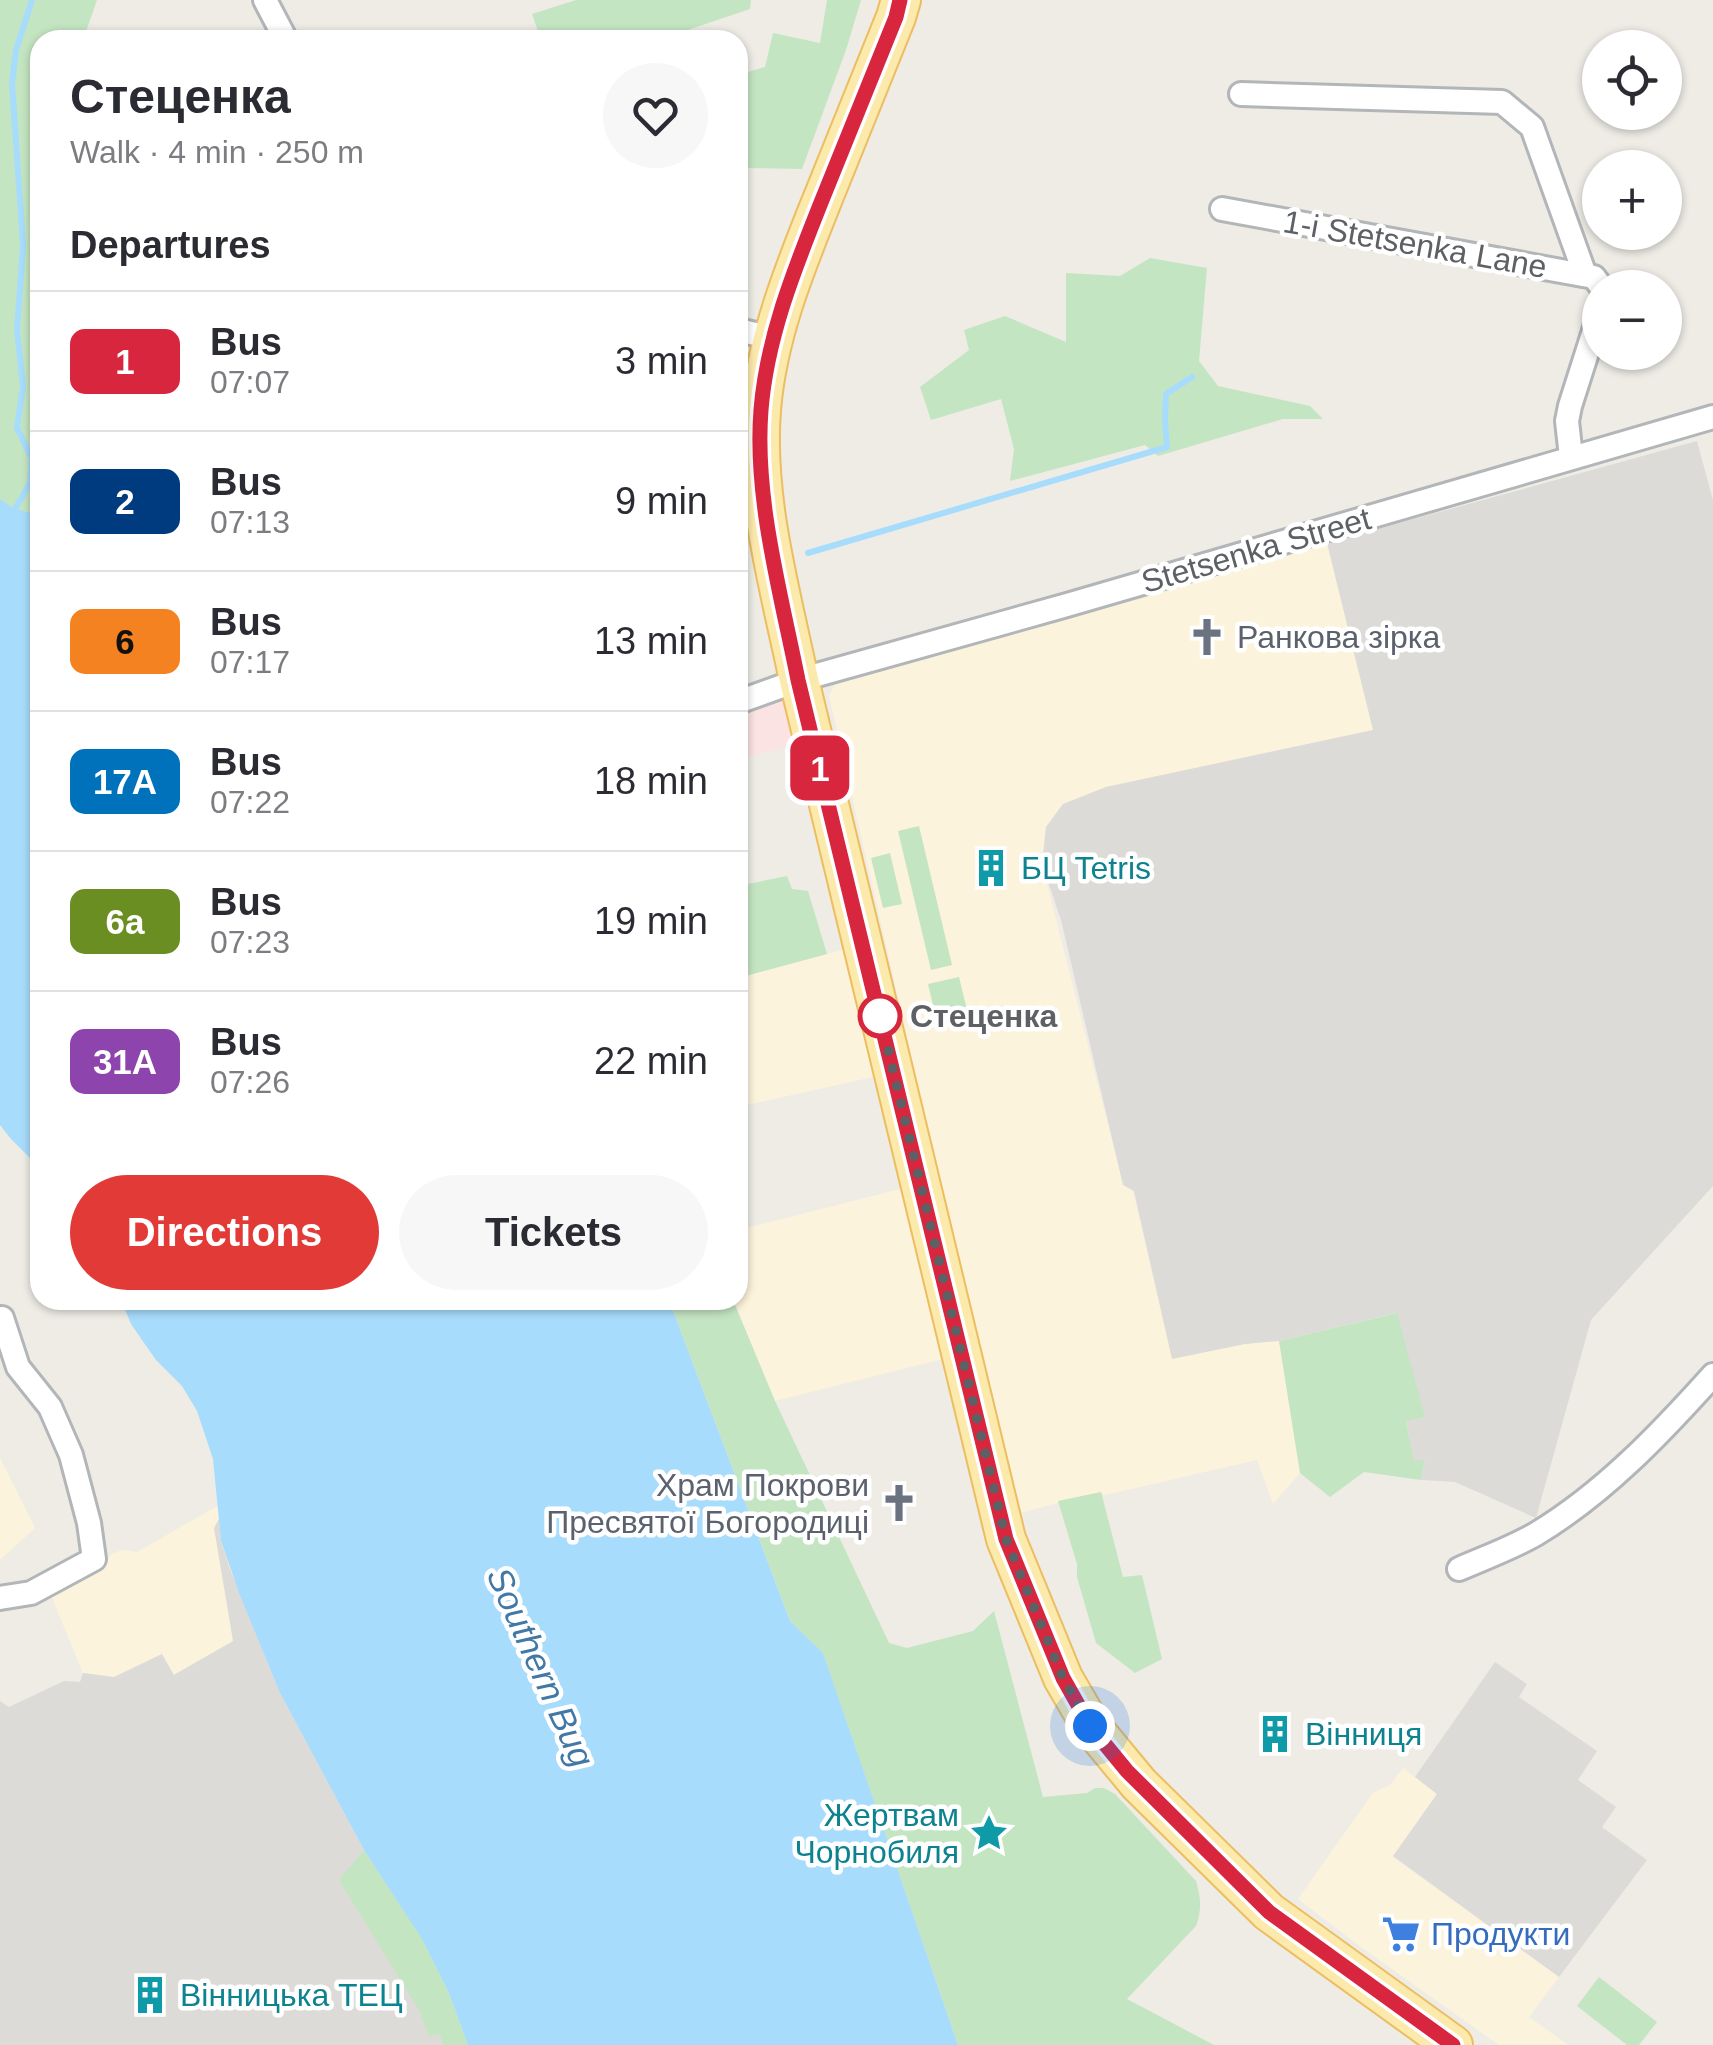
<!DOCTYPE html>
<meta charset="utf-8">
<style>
:root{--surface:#fff;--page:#f7f7f7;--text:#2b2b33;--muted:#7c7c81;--line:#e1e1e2;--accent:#e23a37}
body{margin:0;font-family:Arial,sans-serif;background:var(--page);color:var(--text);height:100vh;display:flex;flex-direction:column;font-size:38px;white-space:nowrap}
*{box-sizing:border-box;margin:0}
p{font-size:32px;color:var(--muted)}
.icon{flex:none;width:55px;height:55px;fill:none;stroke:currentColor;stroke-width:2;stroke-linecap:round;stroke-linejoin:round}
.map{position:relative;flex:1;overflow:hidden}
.panel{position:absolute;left:30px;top:30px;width:718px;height:1280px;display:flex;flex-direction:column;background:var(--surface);border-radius:30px;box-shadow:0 2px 8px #0004}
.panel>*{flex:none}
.badge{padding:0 20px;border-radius:15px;font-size:35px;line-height:65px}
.controls{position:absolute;left:1582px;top:30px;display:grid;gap:20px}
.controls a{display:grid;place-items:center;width:100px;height:100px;border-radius:50%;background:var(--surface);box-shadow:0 2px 8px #0004;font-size:50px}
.you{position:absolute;width:50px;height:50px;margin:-25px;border:8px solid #fff;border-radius:50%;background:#1a73e8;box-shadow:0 0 0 15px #1a73e833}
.map>.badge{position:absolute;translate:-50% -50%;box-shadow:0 0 0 5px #fff}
h2{padding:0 40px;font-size:38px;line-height:90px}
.round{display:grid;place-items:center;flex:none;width:105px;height:105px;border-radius:52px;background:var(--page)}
.overview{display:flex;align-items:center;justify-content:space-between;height:170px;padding:0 40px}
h1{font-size:48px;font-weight:700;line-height:75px}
.button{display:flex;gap:20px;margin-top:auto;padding:20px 40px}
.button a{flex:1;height:115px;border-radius:60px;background:var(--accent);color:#fff;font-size:40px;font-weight:700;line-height:115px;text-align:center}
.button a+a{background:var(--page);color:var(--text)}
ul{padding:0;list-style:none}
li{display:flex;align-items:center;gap:30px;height:140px;padding:0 40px;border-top:2px solid var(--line)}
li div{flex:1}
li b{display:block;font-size:38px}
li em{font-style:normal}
li .badge{min-width:110px;font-weight:700;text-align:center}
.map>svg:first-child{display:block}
</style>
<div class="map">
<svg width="1713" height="2045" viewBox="0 0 1713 2045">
<rect width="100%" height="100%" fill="#eeece5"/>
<!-- commercial -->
<g fill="#fcf3dc">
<path d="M1327 543 1373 730 1106 787 1063 804 1046 827 1042 864 1123 1184 1133 1191 1172 1358 1245 1344 1279 1341 1300 1473 1273 1504 1257 1460 1105 1495 1100 1492 1004 1517 915 1072 829 696 834 686 843 680 1069 613Z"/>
<path d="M850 948 882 1075 738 1107V978Z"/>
<path d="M908 1187 947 1358 775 1401 733 1300H738V1230Z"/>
<path d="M0 1458 35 1528 0 1560Z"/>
<path d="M219 1505V1519L239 1592 234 1641 173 1675 162 1654 114 1677 83 1673 47 1586 121 1550 137 1552Z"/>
<path d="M1403 1768 1437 1794 1393 1857 1559 1977 1529 2017 1568 2045H1499L1361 1947 1298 1899 1373 1793 1390 1785Z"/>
</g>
<!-- industrial -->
<g fill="#dddbd7">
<path d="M1697 441 1713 500V1186L1591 1320 1536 1518 1455 1482 1421 1480 1425 1461 1414 1462 1406 1420 1424 1417 1396 1313 1279 1341 1245 1344 1172 1359 1134 1191 1123 1185 1061 920 1042 864 1046 827 1063 804 1106 787 1373 730 1327 543Z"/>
<path d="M219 1519 221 1541 230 1569 280 1693 364 1850 422 1938 468 2045H0V1701L9 1707 64 1681 80 1682 83 1673 114 1677 162 1654 174 1675 233 1641 214 1528Z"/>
<path d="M1495 1662 1527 1684 1519 1697 1597 1751 1578 1780 1616 1807 1602 1827 1647 1860 1559 1977 1393 1856 1437 1794 1415 1777Z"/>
</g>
<!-- medical -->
<path fill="#fae3e2" d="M784 689 798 744 743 758H738V701Z"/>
<!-- green -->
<g fill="#c4e5c2">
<path d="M0 0H97L83 40H40V542L0 535Z"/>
<path d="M576 0H751L750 9 658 40H541L532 14Z"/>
<path d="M827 0H861L846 50 802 169 744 168 738 179V75L765 67 773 33 820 43Z"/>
<path d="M1150 258 1207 268 1199 361 1218 386 1310 406 1323 419H1283L1158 456 1145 445 1010 481 1014 449 1001 399 931 420 920 387 969 350 964 330 1005 316 1066 342V273L1120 276Z"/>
<path d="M919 826 952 965 931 970 898 831Z"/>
<path d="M890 853 902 904 883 908 871 858Z"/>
<path d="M787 876 792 889 808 891 827 954 738 978V886Z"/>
<path d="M959 977 967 1010 936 1018 928 984Z"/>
<path d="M669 1300H733L775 1401 889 1643 907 1648 973 1631 994 1611 1043 1797 1087 1793 1095 1788H1104L1115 1794 1196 1881C1201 1898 1202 1909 1196 1926L1127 1999 1214 2045H958L823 1654 790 1621Z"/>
<path d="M1397 1313 1425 1417 1406 1421 1414 1461 1425 1460 1421 1480 1364 1472 1330 1497 1300 1473 1279 1341Z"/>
<path d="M1101 1492 1123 1577 1142 1575 1162 1659 1135 1673 1096 1643 1077 1577V1564L1058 1501Z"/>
<path d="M364 1850 422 1938 448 1991 468 2045H443L440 2034 429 2036 419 2010 339 1880Z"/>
<path d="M1599 1977 1657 2022 1639 2045H1627L1577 2006Z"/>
</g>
<!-- water -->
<g fill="#a8dcfc">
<path d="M0 499 13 508 40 516V1168L11 1139 0 1125Z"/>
<path d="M121 1300H669L790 1621 823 1653 958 2045H468L448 1991 422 1939 364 1850 280 1693 239 1593 221 1541 213 1459 197 1411 182 1386 156 1360 142 1340 131 1324Z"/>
</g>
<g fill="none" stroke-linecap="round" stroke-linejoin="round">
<!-- stream -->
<g stroke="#a8dcfc" stroke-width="6">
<path d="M11 516 30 483 32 459 17 428 23 386 17 330 23 245 12 83 16 50 32 0"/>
<path d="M808 553 1167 447 1165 420 1166 394 1192 377"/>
</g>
<!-- street casing -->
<g stroke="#b2b6b9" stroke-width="28">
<g id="street">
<path d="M265 0 286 40"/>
<path d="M1241 94 1502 102 1532 127 1585 275"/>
<path d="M1222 209 1594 277 1602 288"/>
<path d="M738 330 773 338"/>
<path d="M1571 457 1567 421 1570 406 1600 312"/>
<path d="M738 702 799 680 1067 605 1713 417"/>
<path d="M1459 1569C1484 1558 1512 1548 1536 1534 1604 1493 1660 1434 1713 1375"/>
<path d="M0 1598 31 1593 94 1559 89 1523 71 1455 50 1407 18 1367 2 1318"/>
</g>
</g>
<!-- primary casing -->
<g stroke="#ecbd61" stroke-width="42">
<path id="primary" d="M901 0 896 17C872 76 849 134 825 193 797 263 767 334 761 410 754 500 781 593 799 680L1006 1539 1063 1678 1091 1726 1139 1784 1269 1912 1453 2045"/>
</g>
<!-- street -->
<use href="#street" stroke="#fff" stroke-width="22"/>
<!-- primary -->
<use href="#primary" stroke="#fceaad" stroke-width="38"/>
</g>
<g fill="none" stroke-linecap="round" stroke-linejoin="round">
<!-- line casing -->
<g stroke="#fff" stroke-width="22">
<path id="line" d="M900 0 896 17C871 78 847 139 822 200 795 268 767 336 761 410 754 498 781 594 798 680L1006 1539 1063 1678 1090 1726 1127 1771 1269 1912 1453 2045"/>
</g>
<!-- line -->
<use href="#line" stroke="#d7263d" stroke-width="15"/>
<!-- walk -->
<path stroke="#5d6165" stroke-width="10" stroke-dasharray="0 18" d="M880 1016 1006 1539 1063 1678 1090 1726"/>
</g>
<!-- icons -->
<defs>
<g id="church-bare" transform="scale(3)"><path d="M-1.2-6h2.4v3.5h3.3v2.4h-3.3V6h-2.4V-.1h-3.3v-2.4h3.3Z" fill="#6b7280" stroke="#fff" stroke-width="2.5" paint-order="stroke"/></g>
<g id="building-bare" transform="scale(3)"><path d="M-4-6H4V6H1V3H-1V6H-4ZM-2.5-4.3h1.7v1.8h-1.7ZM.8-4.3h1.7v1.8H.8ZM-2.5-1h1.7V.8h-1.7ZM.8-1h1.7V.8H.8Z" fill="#0f9aa8" stroke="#fff" stroke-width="2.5" paint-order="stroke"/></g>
<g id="sight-bare" transform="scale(3)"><path d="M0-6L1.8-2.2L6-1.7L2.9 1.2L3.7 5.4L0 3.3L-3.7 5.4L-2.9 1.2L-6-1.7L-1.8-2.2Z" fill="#0f9aa8" stroke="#fff" stroke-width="2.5" paint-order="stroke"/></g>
<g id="supermarket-bare" transform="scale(3)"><path d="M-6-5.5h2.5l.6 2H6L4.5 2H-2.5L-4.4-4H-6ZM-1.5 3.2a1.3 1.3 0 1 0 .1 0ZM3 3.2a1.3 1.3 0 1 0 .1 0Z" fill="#3f7fe0" stroke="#fff" stroke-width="2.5" paint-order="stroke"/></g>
</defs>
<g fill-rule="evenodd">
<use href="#church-bare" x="1207" y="637"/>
<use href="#building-bare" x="991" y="868"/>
<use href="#church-bare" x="899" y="1503"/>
<use href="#building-bare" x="1275" y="1734"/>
<use href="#sight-bare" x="989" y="1833"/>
<use href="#supermarket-bare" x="1401" y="1934"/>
<use href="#building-bare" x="150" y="1995"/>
</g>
<!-- markers -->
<circle fill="#fff" stroke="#d7263d" stroke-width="5" cx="880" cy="1016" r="20"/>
<g text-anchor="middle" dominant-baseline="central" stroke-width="9" stroke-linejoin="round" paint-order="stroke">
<!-- street labels -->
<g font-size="32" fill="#5d6165" stroke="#fff">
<text transform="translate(1415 244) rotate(10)">1-i Stetsenka Lane</text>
<text transform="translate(1256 550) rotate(-16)">Stetsenka Street</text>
</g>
<!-- worship labels -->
<g font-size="32" fill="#5b616d" stroke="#fff" text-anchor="start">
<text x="1237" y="637">Ранкова зірка</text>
<text x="869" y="1485" text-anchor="end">Храм Покрови<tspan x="869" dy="37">Пресвятої Богородиці</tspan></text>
</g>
<!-- culture labels -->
<g font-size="32" fill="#0d838f" stroke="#fff" text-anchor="start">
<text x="1021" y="868">БЦ Tetris</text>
<text x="1305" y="1734">Вінниця</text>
<text x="959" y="1815" text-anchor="end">Жертвам<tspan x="959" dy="37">Чорнобиля</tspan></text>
<text x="180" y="1995">Вінницька ТЕЦ</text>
</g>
<!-- stop labels -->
<g font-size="32" font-weight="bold" fill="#5d6165" stroke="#fff" text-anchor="start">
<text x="910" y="1016">Стеценка</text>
</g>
<!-- shop labels -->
<g font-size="32" fill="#366cbe" stroke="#fff" text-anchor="start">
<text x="1431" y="1934">Продукти</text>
</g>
<!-- water labels -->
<g font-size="35" font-style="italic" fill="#4278a5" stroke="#fff">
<text transform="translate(541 1667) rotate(66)">Southern Bug</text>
</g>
</g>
</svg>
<div class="controls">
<a><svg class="icon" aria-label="locate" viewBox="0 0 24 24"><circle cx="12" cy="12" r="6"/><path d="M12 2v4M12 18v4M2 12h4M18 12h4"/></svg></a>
<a>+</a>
<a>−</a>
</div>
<div class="you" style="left:1090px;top:1726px"></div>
<b class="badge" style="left:820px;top:768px;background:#d7263d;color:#fff">1</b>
<section class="panel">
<div class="overview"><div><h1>Стеценка</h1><p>Walk · 4 min · 250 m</p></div><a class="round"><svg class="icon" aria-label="heart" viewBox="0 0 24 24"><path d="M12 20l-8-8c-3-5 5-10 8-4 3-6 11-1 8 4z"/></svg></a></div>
<h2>Departures</h2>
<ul>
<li><span class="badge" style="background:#d7263d;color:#fff">1</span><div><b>Bus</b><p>07:07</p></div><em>3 min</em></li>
<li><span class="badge" style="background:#003b80;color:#fff">2</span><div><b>Bus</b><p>07:13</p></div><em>9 min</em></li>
<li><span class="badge" style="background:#f58220;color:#111">6</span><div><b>Bus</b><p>07:17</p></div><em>13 min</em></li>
<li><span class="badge" style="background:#0072bc;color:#fff">17А</span><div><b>Bus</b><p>07:22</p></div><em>18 min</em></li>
<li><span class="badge" style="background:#6b8e23;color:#fff">6а</span><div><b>Bus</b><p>07:23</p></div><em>19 min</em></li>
<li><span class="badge" style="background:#8e44ad;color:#fff">31А</span><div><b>Bus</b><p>07:26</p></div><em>22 min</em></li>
</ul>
<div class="button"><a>Directions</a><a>Tickets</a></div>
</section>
</div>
